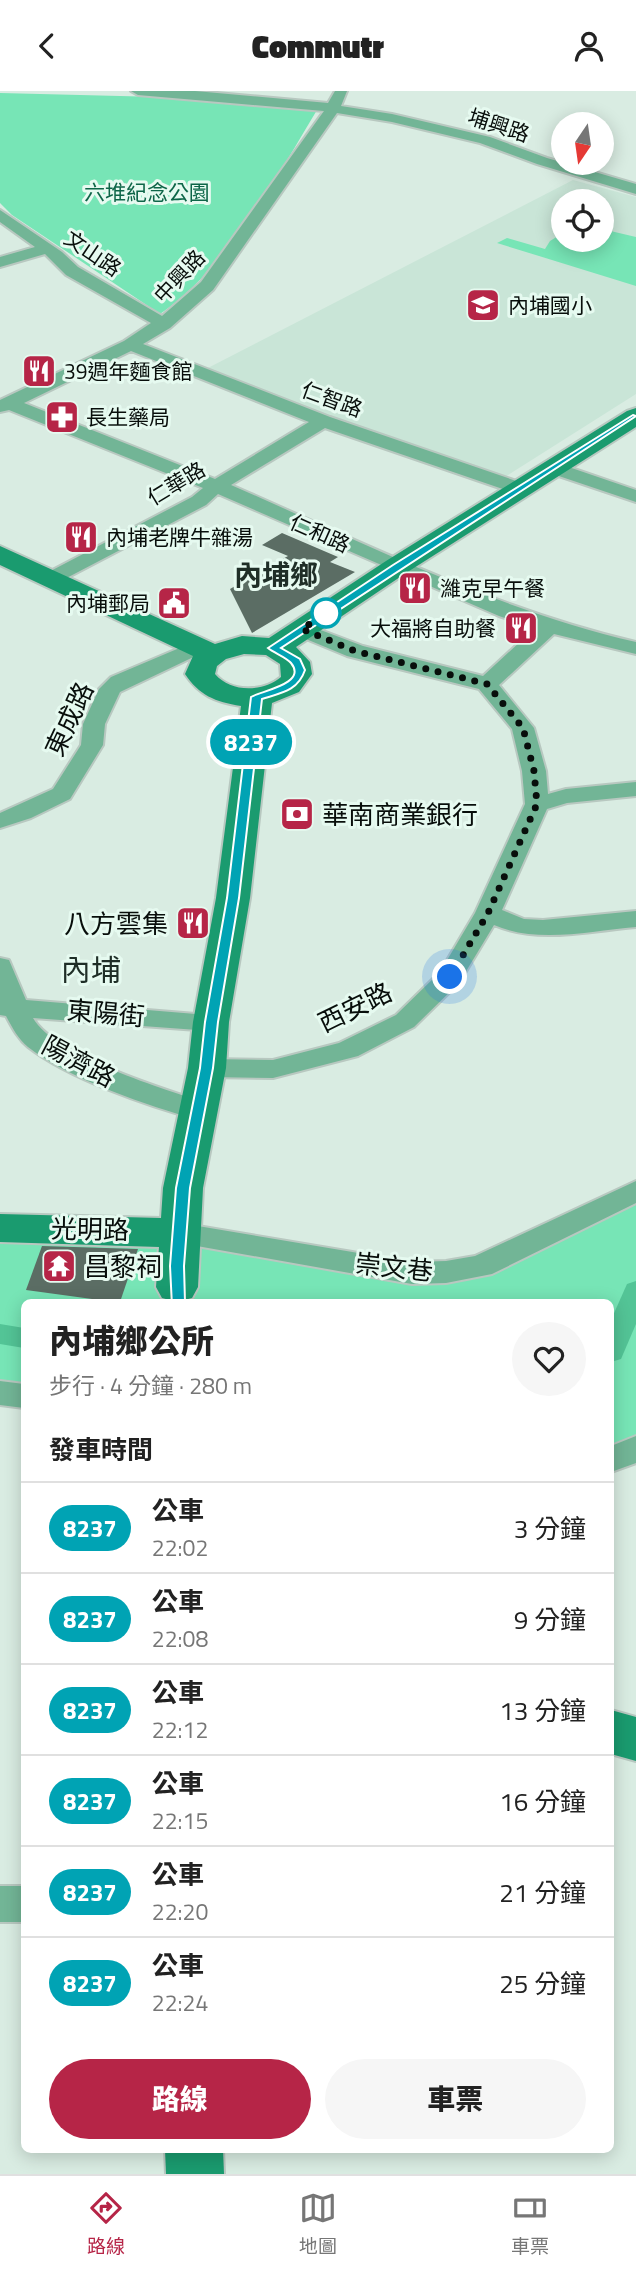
<!DOCTYPE html>
<html lang="zh-TW">
<meta charset="utf-8">
<style>
:root{--surface:#fff;--page:#f6f6f6;--text:#222;--muted:#767676;--line:#e0e0e0;--accent:#b62547}
body{margin:0;font-family:"Titillium Web","Noto Sans TC",sans-serif;background:var(--page);color:var(--text);height:100vh;display:flex;flex-direction:column;font-size:26px;white-space:nowrap}
*{box-sizing:border-box;margin:0}
p{font-size:23px;color:var(--muted)}
.icon{flex:none;width:38px;height:38px;fill:none;stroke:currentColor;stroke-width:2;stroke-linecap:round;stroke-linejoin:round}
.map{position:relative;flex:1;overflow:hidden}
.side{position:absolute;left:21px;top:1208px;width:593px;height:854px;display:flex;flex-direction:column;background:var(--surface);border-radius:10px;box-shadow:0 4px 18px #0003}
.side>*{flex:none}
.badge{padding:0 14px;border-radius:23px;font-size:24px;line-height:46px}
.needle{width:46px;rotate:193deg}
.buttons{position:absolute;left:551px;top:21px;display:grid;gap:14px}
.buttons a{display:grid;place-items:center;width:63px;height:63px;border-radius:50%;background:var(--surface);box-shadow:0 4px 18px #0003;font-size:35px}
.you{position:absolute;width:35px;height:35px;margin:-18px;border:5px solid #fff;border-radius:50%;background:#1a73e8;box-shadow:0 0 0 10px #1a73e833}
.map>.badge{position:absolute;translate:-50% -50%;box-shadow:0 0 0 4px #fff}
h2{padding:0 28px;font-size:26px;line-height:63px}
.round{display:grid;place-items:center;flex:none;width:74px;height:74px;border-radius:37px;background:var(--page)}
.headline{display:flex;align-items:center;justify-content:space-between;height:119px;padding:0 28px}
h1{font-size:33px;font-weight:800;line-height:52px}
.button{display:flex;gap:14px;margin-top:auto;padding:14px 28px}
.button a{flex:1;height:80px;border-radius:42px;background:var(--accent);color:#fff;font-size:28px;font-weight:800;line-height:80px;text-align:center}
.button a+a{background:var(--page);color:var(--text)}
ul{padding:0;list-style:none}
li{display:flex;align-items:center;gap:21px;height:91px;padding:0 28px;border-top:2px solid var(--line)}
li div{flex:1}
li b{display:block;font-size:26px}
li em{font-style:normal}
li .badge{min-width:77px;font-weight:700;text-align:center}
header{display:flex;justify-content:space-between;align-items:center;height:91px;padding:0 28px;background:var(--surface);font-size:32px;font-weight:800}
.tabs{display:flex;justify-content:space-around;align-items:center;height:98px;border-top:2px solid var(--line);background:var(--surface);font-size:19px;color:var(--muted)}
.tabs a{display:grid;justify-items:center;gap:4px}
.tabs .selected{color:var(--accent)}
.map>svg:first-child{display:block}
</style>
<header><svg class="icon" aria-label="back" viewBox="0 0 24 24"><path d="M15 5l-7 7 7 7"/></svg>Commutr<svg class="icon" aria-label="person" viewBox="0 0 24 24"><circle cx="12" cy="8" r="4"/><path d="M4 21q1-7 8-7t8 7"/></svg></header>
<div class="map">
<svg width="636" height="2083" viewBox="0 0 636 2083">
<rect width="100%" height="100%" fill="#d9ece2"/>
<!-- built -->
<path fill="#c9e5d7" fill-rule="evenodd" d="M573 89 636 106V303L505 386 202 280ZM564 110H602V149H564Z"/>
<!-- green -->
<g fill="#77e5b6">
<path d="M0 2 160 6 317 19C277 86 225 179 160 223L12 124 0 112Z"/>
<path d="M602 138 636 146V195L497 152 507 147 545 158 550 150 563 142 564 149H602Z"/>
<path d="M636 1100V1358L611 1368V1211H24V1305L0 1302V1136H176L320 1167 481 1175Z"/>
</g>
<g fill="none" stroke-linecap="round" stroke-linejoin="round">
<!-- canal -->
<g fill="#53c496" fill-rule="evenodd">
<path d="M636 1190V1233L621 1268 611 1271V1229L627 1193Z"/>
<path d="M0 1233 24 1237V1257L0 1253Z"/>
</g>
</g>
<!-- building -->
<g fill="#5b6d64">
<path d="M282 442 338 466 330 471 355 481 252 542 230 498 288 465 262 454Z"/>
<path d="M42 1155 138 1158 120 1211H114L26 1199Z"/>
</g>
<g fill="none" stroke-linecap="round" stroke-linejoin="round">
<!-- street casing -->
<g stroke="#b8c8c0" stroke-width="4">
<g id="street">
<path d="M131 0H195L328 12 335 0H347L341 15 392 23 490 46 547 67 636 93V103L537 73 480 52 392 31 337 22 213 199 170 237 143 253 330 326 528 394 531 398 528 402H514L325 337 231 394C364 452 494 518 636 551V563L554 543 499 594 534 637 546 680 548 703 566 698 636 691V705L567 712 547 718 502 819 524 828 543 829 636 820V836C589 840 538 853 494 834L459 892 414 936 358 965 273 987 207 986 197 983 193 977 197 971 207 968 273 969 339 952 396 924 440 881 475 822 525 713 522 680 512 638 479 598 347 565 294 543 291 538 294 533 302 532 363 555 483 585 535 537 499 525 218 403 206 414 57 492H43L40 488 43 484 192 406 203 397 9 319 0 321V309L124 250 151 232 66 184 45 163 0 176V166L35 156 0 131V119L62 161 78 176 162 225 201 191 324 20 138 4ZM131 260 309 331 215 388 24 312Z"/>
<path d="M554 371 636 399V411L547 381 544 377 547 373Z"/>
<path d="M196 550 204 551 207 556 204 561 120 601 105 633 103 654 70 708 31 727 0 737V722L53 698 81 654 83 633 99 598 111 586Z"/>
<path d="M0 867 9 869 26 909 220 925 224 931 220 937 211 940 33 927C54 965 167 999 209 1013L213 1020 209 1027 199 1029C148 1015 69 988 28 956 18 948 12 936 6 925L0 924Z"/>
<path d="M636 1090V1112L492 1183 446 1192 412 1193 180 1152 170 1149 165 1142 170 1135 180 1132 412 1171 446 1170 475 1165Z"/>
<path d="M0 1290 24 1293V1317L0 1314Z"/>
<path d="M636 1345V1372L611 1381V1355Z"/>
<rect x="0" y="1795" width="24" height="36"/>
</g>
</g>
<!-- secondary casing -->
<g stroke="#b8c8c0" stroke-width="4">
<g id="secondary">
<path d="M636 317V336L406 482 296 556 310 571 312 583 299 601 272 612 250 807 229 931 226 977 203 1097 198 1196 192 1207 177 1211 162 1207 156 1196 159 1156 0 1151V1123L161 1127 163 1097 188 977 193 931 216 807 241 615C215 611 199 604 185 583L193 565 0 474V455L215 553 242 545 269 547 386 470 627 320ZM244 563 266 564 280 573 281 586C263 601 231 602 215 583L217 575 226 568Z"/>
<path d="M611 1619 636 1626V1670L611 1663Z"/>
<path d="M165 2058H223L224 2083H166Z"/>
</g>
</g>
<!-- street -->
<use href="#street" fill="#72b596" fill-rule="evenodd"/>
<!-- secondary -->
<use href="#secondary" fill="#1a9b6f" fill-rule="evenodd"/>
</g>
<!-- line -->
<path fill="#00a3b4" stroke="#fff" stroke-width="2" d="M633 324 636 325 281 557 300 568 305 579C298 600 281 602 262 608L239 807 218 931 213 977 190 1097 184 1175 185 1211 183 1215H172L170 1175 176 1097 200 977 205 931 227 807 251 606C260 600 308 593 291 572 286 566 274 562 268 557L393 474Z"/>
<g fill="none" stroke-linecap="round" stroke-linejoin="round">
<!-- walk -->
<path stroke="#080e0b" stroke-width="7" stroke-dasharray="0 12.6" d="M326 522 333 517 302 538 355 560 487 593 523 637 534 680 537 713 488 822 450 886"/>
</g>
<!-- icons -->
<defs>
<g id="school-square" transform="scale(1.75)"><rect x="-9" y="-9" width="18" height="18" rx="4" fill="#b62547" stroke="#e6faf0"/><path d="M0-5L7-2L0 1L-7-2ZM-4 1L0 2.5L4 1V4Q0 6-4 4Z" fill="#fff"/></g>
<g id="restaurant-square" transform="scale(1.75)"><rect x="-9" y="-9" width="18" height="18" rx="4" fill="#b62547" stroke="#e6faf0"/><path d="M-5-6h1v4h1v-4h1v4h1v-4h1v5L-1.5 .5V6h-2V.5L-5-1ZM5-6V6H3V1.5H1.5Q1.5-4 5-6Z" fill="#fff"/></g>
<g id="pharmacy-square" transform="scale(1.75)"><rect x="-9" y="-9" width="18" height="18" rx="4" fill="#b62547" stroke="#e6faf0"/><path d="M-2-6h4v4h4v4h-4v4h-4v-4h-4v-4h4Z" fill="#fff"/></g>
<g id="civic-square" transform="scale(1.75)"><rect x="-9" y="-9" width="18" height="18" rx="4" fill="#b62547" stroke="#e6faf0"/><path d="M-.6-6.5H3V-4.5H.6V-3L4-1V1h2V6H-6V1h2V-1L-.6-3ZM-1.2 2.5V6h2.4V2.5Z" fill="#fff"/></g>
<g id="bank-square" transform="scale(1.75)"><rect x="-9" y="-9" width="18" height="18" rx="4" fill="#b62547" stroke="#e6faf0"/><path d="M-6-4H6V4H-6ZM0-2.3a2.3 2.3 0 1 0 0 4.6a2.3 2.3 0 1 0 0-4.6Z" fill="#fff"/></g>
<g id="temple-square" transform="scale(1.75)"><rect x="-9" y="-9" width="18" height="18" rx="4" fill="#b62547" stroke="#e6faf0"/><path d="M0-6L5-2H3V0L6.5 2.5H4V6H1.5V3h-3V6H-4V2.5H-6.5L-3 0V-2H-5Z" fill="#fff"/></g>
</defs>
<g fill-rule="evenodd">
<use href="#school-square" x="483" y="214"/>
<use href="#restaurant-square" x="39" y="280"/>
<use href="#pharmacy-square" x="62" y="326"/>
<use href="#restaurant-square" x="81" y="446"/>
<use href="#restaurant-square" x="415" y="497"/>
<use href="#civic-square" x="174" y="512"/>
<use href="#restaurant-square" x="521" y="537"/>
<use href="#bank-square" x="297" y="723"/>
<use href="#restaurant-square" x="193" y="832"/>
<use href="#temple-square" x="59" y="1175"/>
</g>
<!-- markers -->
<circle fill="#fff" stroke="#00a3b4" stroke-width="3.5" cx="326" cy="522" r="14"/>
<g text-anchor="middle" dominant-baseline="central" stroke-width="6" stroke-linejoin="round" paint-order="stroke">
<!-- far-street labels -->
<g font-size="21" fill="#080e0b" stroke="#e6faf0">
<text transform="translate(499 34) rotate(18)">埔興路</text>
<text transform="translate(93 162) rotate(34)">文山路</text>
<text transform="translate(179 185) rotate(-47)">中興路</text>
<text transform="translate(332 308) rotate(20)">仁智路</text>
<text transform="translate(176 392) rotate(-31)">仁華路</text>
<text transform="translate(320 442) rotate(24)">仁和路</text>
</g>
<!-- far-park labels -->
<g font-size="21" fill="#0d6648" stroke="#e6faf0">
<text x="147" y="101">六堆紀念公園</text>
</g>
<!-- far-poi labels -->
<g font-size="21" fill="#080e0b" stroke="#e6faf0" text-anchor="start">
<text x="508" y="214">內埔國小</text>
<text x="64" y="280">39週年麵食館</text>
<text x="86" y="326">長生藥局</text>
<text x="106" y="446">內埔老牌牛雜湯</text>
<text x="440" y="497">濰克早午餐</text>
<text x="150" y="512" text-anchor="end">內埔郵局</text>
<text x="496" y="537" text-anchor="end">大福將自助餐</text>
</g>
<!-- street labels -->
<g font-size="26" fill="#080e0b" stroke="#e6faf0">
<text transform="translate(69 628) rotate(-65)">東成路</text>
<text transform="translate(355 916) rotate(-26)">西安路</text>
<text transform="translate(106 922) rotate(5)">東陽街</text>
<text transform="translate(79 970) rotate(28)">陽濟路</text>
<text transform="translate(90 1138) rotate(1)">光明路</text>
<text transform="translate(394 1176) rotate(6)">崇文巷</text>
</g>
<!-- poi labels -->
<g font-size="26" fill="#080e0b" stroke="#e6faf0" text-anchor="start">
<text x="322" y="723">華南商業銀行</text>
<text x="168" y="832" text-anchor="end">八方雲集</text>
<text x="84" y="1175">昌黎祠</text>
</g>
<!-- far-district labels -->
<g font-size="28" font-weight="bold" fill="#1f2e27" stroke="#e6faf0">
<text x="276" y="483">內埔鄉</text>
</g>
<!-- quarter labels -->
<g font-size="30" fill="#1f2e27" stroke="#e6faf0">
<text x="91" y="879">內埔</text>
</g>
</g>
</svg>
<div class="buttons">
<a><svg class="needle" viewBox="-14 -14 28 28"><path d="M0-13l5 13h-10z" fill="#e53935"/><path d="M0 13l5-13h-10z" fill="#767676"/></svg></a>
<a><svg class="icon" aria-label="locate" viewBox="0 0 24 24"><circle cx="12" cy="12" r="6"/><path d="M12 2v4M12 18v4M2 12h4M18 12h4"/></svg></a>
</div>
<div class="you" style="left:450px;top:886px"></div>
<b class="badge" style="left:251px;top:651px;background:#00a3b4;color:#fff">8237</b>
<section class="side">
<div class="headline"><div><h1>內埔鄉公所</h1><p>步行 · 4 分鐘 · 280 m</p></div><a class="round"><svg class="icon" aria-label="heart" viewBox="0 0 24 24"><path d="M12 20l-8-8c-3-5 5-10 8-4 3-6 11-1 8 4z"/></svg></a></div>
<h2>發車時間</h2>
<ul>
<li><span class="badge" style="background:#00a3b4;color:#fff">8237</span><div><b>公車</b><p>22:02</p></div><em>3 分鐘</em></li>
<li><span class="badge" style="background:#00a3b4;color:#fff">8237</span><div><b>公車</b><p>22:08</p></div><em>9 分鐘</em></li>
<li><span class="badge" style="background:#00a3b4;color:#fff">8237</span><div><b>公車</b><p>22:12</p></div><em>13 分鐘</em></li>
<li><span class="badge" style="background:#00a3b4;color:#fff">8237</span><div><b>公車</b><p>22:15</p></div><em>16 分鐘</em></li>
<li><span class="badge" style="background:#00a3b4;color:#fff">8237</span><div><b>公車</b><p>22:20</p></div><em>21 分鐘</em></li>
<li><span class="badge" style="background:#00a3b4;color:#fff">8237</span><div><b>公車</b><p>22:24</p></div><em>25 分鐘</em></li>
</ul>
<div class="button"><a>路線</a><a>車票</a></div>
</section>
</div>
<nav class="tabs">
<a class="selected"><svg class="icon" aria-label="directions" viewBox="0 0 24 24"><path d="M12 3l9 9-9 9-9-9zM9 14v-3h6M13 9l2 2-2 2"/></svg>路線</a>
<a><svg class="icon" aria-label="map" viewBox="0 0 24 24"><path d="M3 6l6-2 6 2 6-2v14l-6 2-6-2-6 2zM9 4v14M15 6v14"/></svg>地圖</a>
<a><svg class="icon" aria-label="tickets" viewBox="0 0 24 24"><path d="M3 7h18v10H3zM15 7v10"/></svg>車票</a>
</nav>
